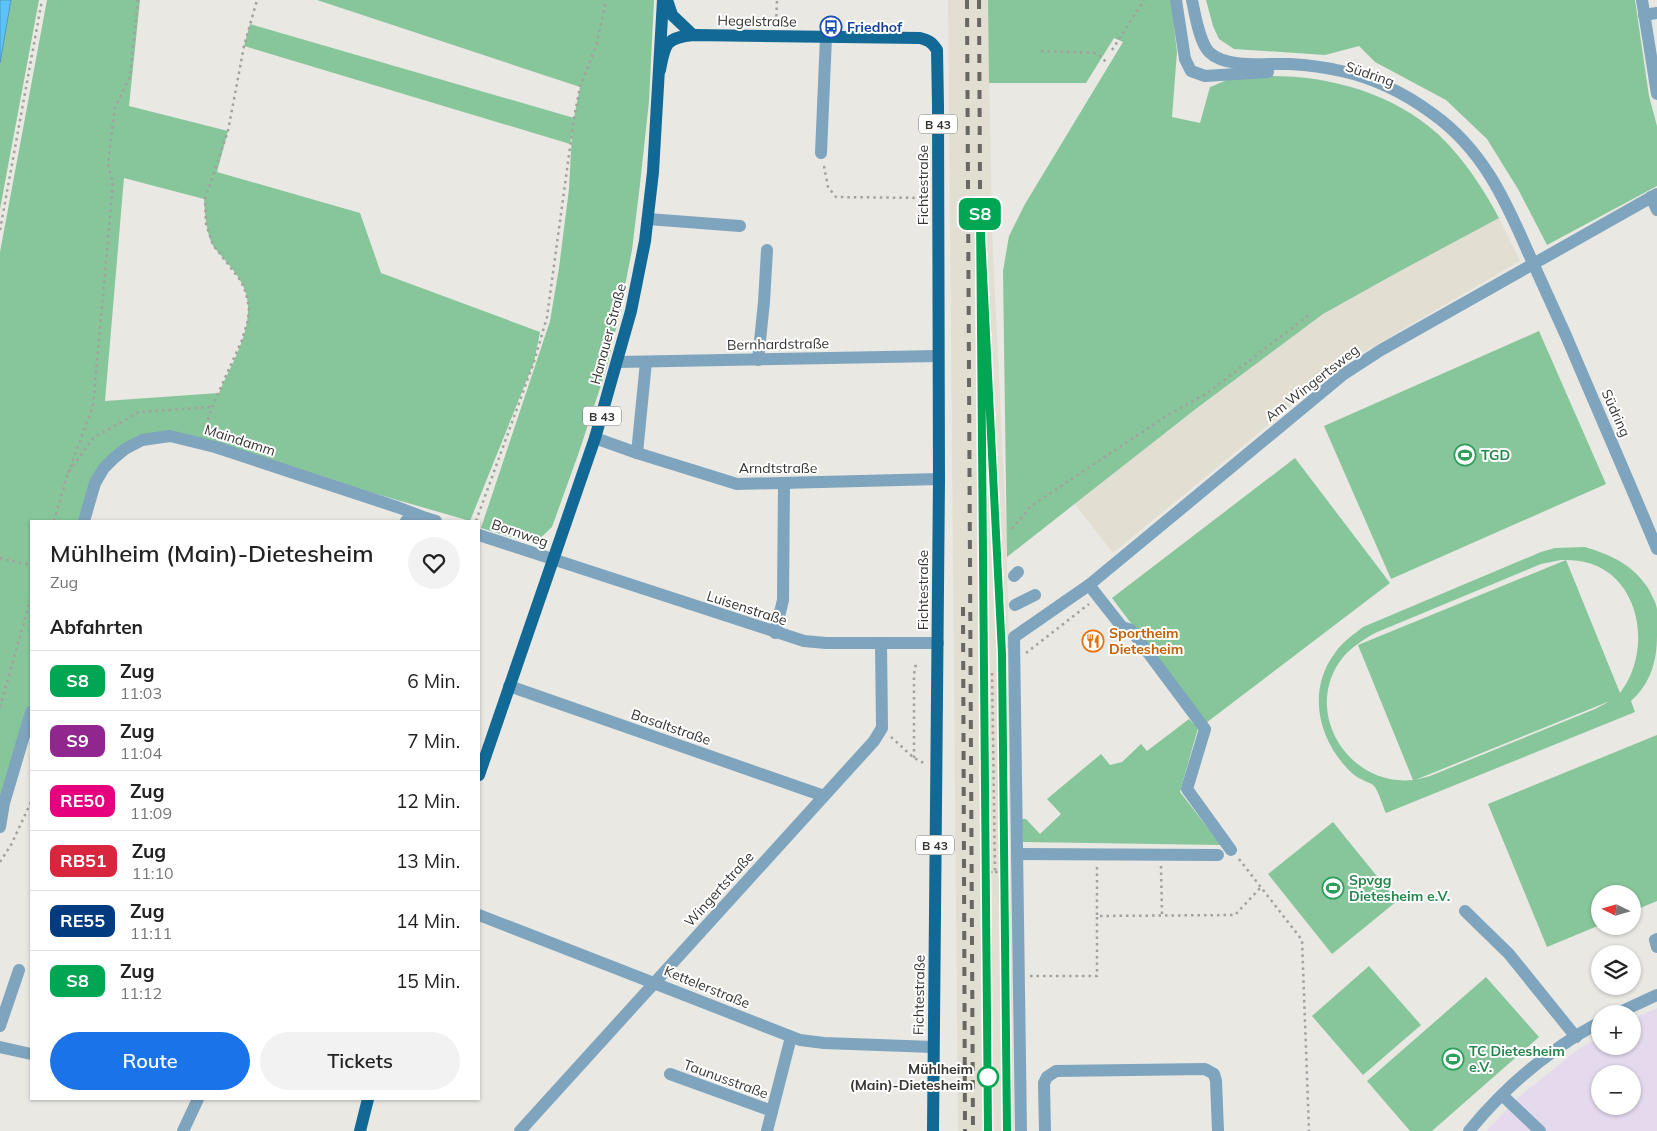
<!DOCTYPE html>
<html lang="de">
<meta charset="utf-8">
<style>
:root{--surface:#fff;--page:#f2f2f2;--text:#222;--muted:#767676;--line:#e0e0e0;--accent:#1a73e8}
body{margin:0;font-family:Mulish,sans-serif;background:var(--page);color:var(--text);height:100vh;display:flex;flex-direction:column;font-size:19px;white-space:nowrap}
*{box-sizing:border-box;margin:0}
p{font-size:16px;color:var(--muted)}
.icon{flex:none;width:28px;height:28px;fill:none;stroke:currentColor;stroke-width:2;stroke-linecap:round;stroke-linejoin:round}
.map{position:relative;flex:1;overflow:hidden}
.sheet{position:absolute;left:30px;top:520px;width:450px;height:580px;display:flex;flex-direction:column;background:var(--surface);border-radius:0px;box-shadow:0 1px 4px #0004}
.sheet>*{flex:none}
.badge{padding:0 10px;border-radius:8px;font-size:18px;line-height:32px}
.needle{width:32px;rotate:275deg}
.tools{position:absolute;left:1591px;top:885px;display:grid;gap:10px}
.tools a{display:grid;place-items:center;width:50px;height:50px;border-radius:50%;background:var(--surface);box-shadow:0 1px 4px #0004;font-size:25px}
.map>.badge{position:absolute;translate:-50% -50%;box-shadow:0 0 0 2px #fff}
h2{padding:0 20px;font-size:19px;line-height:45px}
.round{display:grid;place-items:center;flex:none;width:52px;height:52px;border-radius:26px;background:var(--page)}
.headline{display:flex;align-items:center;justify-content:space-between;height:85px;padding:0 20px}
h1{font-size:24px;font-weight:600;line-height:38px}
.button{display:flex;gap:10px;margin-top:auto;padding:10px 20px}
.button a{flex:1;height:58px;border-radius:30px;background:var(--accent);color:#fff;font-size:20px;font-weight:600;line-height:58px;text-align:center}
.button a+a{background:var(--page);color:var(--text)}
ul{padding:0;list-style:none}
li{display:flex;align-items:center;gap:15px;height:60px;padding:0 20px;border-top:1px solid var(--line)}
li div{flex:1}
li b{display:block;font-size:19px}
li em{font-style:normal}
li .badge{min-width:55px;font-weight:700;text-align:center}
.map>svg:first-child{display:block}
</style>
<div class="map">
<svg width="1657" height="1131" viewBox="0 0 1657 1131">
<rect width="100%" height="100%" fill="#e9e8e3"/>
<!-- built -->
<g fill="#e3ded2">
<path d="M948 0H988L992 230 1006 525 1011 721 1014 1131H958Z"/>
<path d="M1499 218 1520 261 1340 366 1113 553 1075 504 1197 408 1323 314 1402 270Z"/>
</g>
<!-- industrial -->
<path fill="#e4d9ed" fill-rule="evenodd" d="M1657 1008V1131H1486L1520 1096 1577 1050 1600 1037V1046H1632L1633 1019ZM1600 1074H1632V1106H1600Z"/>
<!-- green -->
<g fill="#87c69a" fill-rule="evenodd">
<path d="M11 0H39L0 209V63Z"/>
<path d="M47 0H140L129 106 228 131 217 172 360 213 381 273 540 332 534 362 470 521 200 443 158 437 113 459 84 521H31V712L0 810V252ZM124 178 204 199C205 214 206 230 212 244 215 249 220 254 224 259 237 274 249 289 248 310 248 338 230 367 219 393L105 401Z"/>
<path d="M317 0H654L649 101 640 184 632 250 619 316 606 370 579 452 552 527 536 542 517 539 481 528 550 321 559 268 569 189 572 133 570 144 244 46 250 24 574 118 580 87Z"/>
<path d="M988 0H1171L1177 52 1172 117 1200 123 1210 87C1219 84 1229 78 1239 77 1247 75 1257 76 1266 76 1327 75 1392 92 1439 135 1464 159 1483 188 1499 218L1402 270 1323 314 1197 408 1007 557 1003 271 1009 236 1025 204 1123 42 1114 38 1086 83H989Z"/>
<path d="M1206 0H1635L1649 96 1657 126V186L1547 245 1518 189 1487 139 1446 100 1375 62 1359 46 1325 55 1234 49 1219 39 1213 26Z"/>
<path d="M1539 331 1606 484 1391 579 1324 426Z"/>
<path d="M1295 458 1390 583 1206 723 1112 598Z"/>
<path d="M1585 547C1611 555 1632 564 1648 588 1651 594 1656 602 1657 609 1657 617 1657 627 1657 636 1657 662 1650 684 1631 701L1635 712 1386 813C1383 807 1378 789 1373 785 1371 783 1366 782 1363 780 1356 777 1350 772 1345 766 1317 735 1308 688 1335 653 1342 642 1353 635 1363 627L1541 552 1555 548ZM1561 560H1566L1358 645 1413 780C1347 787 1300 709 1344 656 1353 646 1363 640 1375 633L1541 564ZM1566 560C1637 559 1657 645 1620 693ZM1610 701 1595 709 1430 776 1415 780Z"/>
<path d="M1189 719 1198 728 1180 792 1221 845 1023 842 1021 819H1026L1040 834 1061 814 1047 799 1101 754 1110 765 1122 762 1141 744 1147 751Z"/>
<path d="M1657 735V901L1633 911 1632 894H1600V925L1547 947 1488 804Z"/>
<path d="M1333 822 1397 901 1332 954 1268 874Z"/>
<path d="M1369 966 1421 1025 1363 1075 1312 1016Z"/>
<path d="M1486 977 1539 1037 1432 1131H1410L1367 1081Z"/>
</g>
<!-- water -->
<path fill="#5bc3f9" stroke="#5098be" d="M0 0H11L0 63Z"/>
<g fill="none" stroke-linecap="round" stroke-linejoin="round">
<!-- path -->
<g stroke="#a2a19d" stroke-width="2.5" stroke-dasharray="2.5 4" stroke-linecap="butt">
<path d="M776 23 777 0"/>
<path d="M1112 50 1144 0"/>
<path d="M1041 51 1094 53 1099 55 1106 62"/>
<path d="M824 166 828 187 836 197 926 198"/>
<path d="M0 230 42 0"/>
<path d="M204 432 212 407 242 340 248 320 249 308 246 293 241 281 213 245 206 224 205 199 228 131 244 46 257 0"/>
<path d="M68 473 93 406 113 184 108 164 115 107 130 77 138 0"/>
<path d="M54 521 68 473 93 438 139 412 211 407"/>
<path d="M476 521 534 362 547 317 574 118 580 87 596 46 606 0"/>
<path d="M1012 529 1031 506 1171 413 1206 394 1309 315"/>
<path d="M0 558 31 565"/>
<path d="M1026 653 1089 604"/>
<path d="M0 707 31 598"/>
<path d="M891 737 914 758 924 763"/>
<path d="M914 758V674L916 664"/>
<path d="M1239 859 1302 940 1309 1131"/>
<path d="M0 862 11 845 31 802"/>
<path d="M1161 866 1162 915"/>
<path d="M1097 867V916"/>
<path d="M990 872H995L992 670"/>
<path d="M995 872 1002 871"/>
<path d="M1030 976H1097V916L1235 915 1261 887"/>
</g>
<!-- minor -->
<g stroke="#7fa4bd" stroke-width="12">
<path d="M1176 0 1185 59 1191 71 1205 76 1268 72"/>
<path d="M1192 0C1195 14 1199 41 1209 52 1226 69 1268 63 1290 64 1307 65 1324 67 1341 71 1374 78 1406 94 1433 114 1482 149 1505 199 1528 252 1541 281 1554 309 1567 338 1597 409 1628 479 1657 549"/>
<path d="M1642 0 1657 94"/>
<path d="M1644 15 1657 13"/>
<path d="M821 153 826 37"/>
<path d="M1651 197 1657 210"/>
<path d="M648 219 740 226"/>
<path d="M758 360 764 302 767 250"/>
<path d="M618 362 938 356"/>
<path d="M595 438 637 453 737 484 939 479"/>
<path d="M637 453 646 362"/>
<path d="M84 521 95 483 104 468 113 459 125 449 142 440 170 436 215 447 397 507 426 518"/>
<path d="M406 521 426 518 436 521"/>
<path d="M479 535 804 641 826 643H938"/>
<path d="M1014 576 1018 572"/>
<path d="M1089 585 1122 627 1131 630 1205 729 1187 789 1231 850"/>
<path d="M1015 605 1035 595"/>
<path d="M775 633 783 600 784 484"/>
<path d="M509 686 824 796"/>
<path d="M0 827 4 803 31 712"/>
<path d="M1017 854 1218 855"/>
<path d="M1465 911 1509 954 1576 1037"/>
<path d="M479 915 800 1040 824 1043 933 1047"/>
<path d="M1657 939 1655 940 1657 947"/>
<path d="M1616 1014 1657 995"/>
<path d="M0 1026 19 970"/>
<path d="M0 1047 31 1054"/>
<path d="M670 1074 772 1111"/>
<path d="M1502 1095 1540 1131"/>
<path d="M183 1131 198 1099"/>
<path d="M520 1131 874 741 882 728 881 643"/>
<path d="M767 1131 791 1037"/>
<path d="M1021 1131 1014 637 1089 585 1344 374 1381 350 1657 194"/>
<path d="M1045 1131 1044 1083 1047 1077 1056 1071 1205 1069 1214 1074 1216 1081 1218 1131"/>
<path d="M1469 1131C1505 1087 1550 1049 1600 1022"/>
</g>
<!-- major -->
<g stroke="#126996" stroke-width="12">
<path d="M667 0 672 15 693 35"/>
<path d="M660 70C665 44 665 38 693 35L920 38C928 40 932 42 937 50L938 106 939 479 933 1131"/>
<path d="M479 775 595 438 631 311 645 241 653 172 663 0"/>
<path d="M360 1131 368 1099"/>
</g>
<!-- rail -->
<g stroke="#686764" stroke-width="4" stroke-dasharray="9 9" stroke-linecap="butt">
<path d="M967 0 973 1131"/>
<path d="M979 0 982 554 988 1131"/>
<path d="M988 381 1002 654 1007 1131"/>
<path d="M963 607 965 1131"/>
</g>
</g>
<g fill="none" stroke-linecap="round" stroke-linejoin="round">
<!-- line casing -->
<g stroke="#fff" stroke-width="11">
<path id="line" d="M988 1131 980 214 1002 654 1007 1131"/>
</g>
<!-- line -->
<use href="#line" stroke="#00a651" stroke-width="8"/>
</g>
<!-- icons -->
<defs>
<g id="bus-ring" transform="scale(1.125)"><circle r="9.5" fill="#fff" stroke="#1a4fb4" stroke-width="1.5"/><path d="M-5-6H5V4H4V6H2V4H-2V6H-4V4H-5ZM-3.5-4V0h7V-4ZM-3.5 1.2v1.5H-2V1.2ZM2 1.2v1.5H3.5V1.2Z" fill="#1a4fb4"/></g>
<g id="stadium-ring" transform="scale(1.125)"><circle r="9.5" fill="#fff" stroke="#2e9e5b" stroke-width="1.5"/><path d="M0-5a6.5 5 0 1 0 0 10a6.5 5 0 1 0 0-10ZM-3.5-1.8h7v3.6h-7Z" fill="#2e9e5b"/></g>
<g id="restaurant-ring" transform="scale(1.125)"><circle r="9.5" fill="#fff" stroke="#e8710a" stroke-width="1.5"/><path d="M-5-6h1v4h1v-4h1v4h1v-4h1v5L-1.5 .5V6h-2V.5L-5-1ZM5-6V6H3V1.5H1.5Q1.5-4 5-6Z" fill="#e8710a"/></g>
</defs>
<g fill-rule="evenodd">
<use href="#bus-ring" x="831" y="27"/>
<use href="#stadium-ring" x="1465" y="455"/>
<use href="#restaurant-ring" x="1093" y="641"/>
<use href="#stadium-ring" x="1333" y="888"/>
<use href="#stadium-ring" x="1453" y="1059"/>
</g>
<!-- markers -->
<circle fill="#fff" stroke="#00a651" stroke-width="2.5" cx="988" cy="1077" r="10"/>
<g text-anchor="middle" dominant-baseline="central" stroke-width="4" stroke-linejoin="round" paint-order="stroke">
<!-- shield labels -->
<g fill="#fff" stroke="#727270" stroke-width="1">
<rect x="919" y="114.5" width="38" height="19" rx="4"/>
<rect x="583" y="406.5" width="38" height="19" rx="4"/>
<rect x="916" y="835.5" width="38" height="19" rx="4"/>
</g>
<g font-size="12" font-weight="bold" fill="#363533">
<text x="938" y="124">B 43</text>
<text x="602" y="416">B 43</text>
<text x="935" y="845">B 43</text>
</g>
<!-- street labels -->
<g font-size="14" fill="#363533" stroke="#fff">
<text transform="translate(757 21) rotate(1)">Hegelstraße</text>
<text transform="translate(1370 74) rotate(19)">Südring</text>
<text transform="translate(923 185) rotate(-90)">Fichtestraße</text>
<text transform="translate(608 334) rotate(-75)">Hanauer Straße</text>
<text transform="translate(778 344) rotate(-1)">Bernhardstraße</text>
<text transform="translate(1312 383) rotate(-38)">Am Wingertsweg</text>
<text transform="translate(1616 413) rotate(66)">Südring</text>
<text transform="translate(240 440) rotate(18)">Maindamm</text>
<text x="778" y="468">Arndtstraße</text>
<text transform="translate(520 533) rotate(19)">Bornweg</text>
<text transform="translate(923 590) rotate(-90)">Fichtestraße</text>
<text transform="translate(747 608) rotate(18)">Luisenstraße</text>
<text transform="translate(671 727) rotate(19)">Basaltstraße</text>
<text transform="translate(719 889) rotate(-48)">Wingertstraße</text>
<text transform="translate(707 987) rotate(22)">Kettelerstraße</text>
<text transform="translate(919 995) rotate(-89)">Fichtestraße</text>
<text transform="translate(726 1079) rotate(20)">Taunusstraße</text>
</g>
<!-- transit labels -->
<g font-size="14" font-weight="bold" fill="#164399" stroke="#fff" text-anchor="start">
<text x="847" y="27">Friedhof</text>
</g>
<!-- leisure labels -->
<g font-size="14" font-weight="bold" fill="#27864d" stroke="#fff" text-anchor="start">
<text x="1481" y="455">TGD</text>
<text x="1349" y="880">Spvgg<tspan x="1349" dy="16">Dietesheim e.V.</tspan></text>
<text x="1469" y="1051">TC Dietesheim<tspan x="1469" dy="16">e.V.</tspan></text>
</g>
<!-- food labels -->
<g font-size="14" font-weight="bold" fill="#c56008" stroke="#fff" text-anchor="start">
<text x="1109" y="633">Sportheim<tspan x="1109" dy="16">Dietesheim</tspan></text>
</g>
<!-- stop labels -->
<g font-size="14" font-weight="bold" fill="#363533" stroke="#fff" text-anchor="end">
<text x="973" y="1069">Mühlheim<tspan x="973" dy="16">(Main)-Dietesheim</tspan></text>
</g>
</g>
</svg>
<div class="tools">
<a><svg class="needle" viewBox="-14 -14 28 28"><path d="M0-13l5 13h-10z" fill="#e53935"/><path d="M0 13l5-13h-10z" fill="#767676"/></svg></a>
<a><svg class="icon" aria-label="layers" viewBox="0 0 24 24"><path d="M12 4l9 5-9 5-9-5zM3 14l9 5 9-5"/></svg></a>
<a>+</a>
<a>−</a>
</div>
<b class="badge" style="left:980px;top:214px;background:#00a651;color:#fff">S8</b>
<section class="sheet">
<div class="headline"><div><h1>Mühlheim (Main)-Dietesheim</h1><p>Zug</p></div><a class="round"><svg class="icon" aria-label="heart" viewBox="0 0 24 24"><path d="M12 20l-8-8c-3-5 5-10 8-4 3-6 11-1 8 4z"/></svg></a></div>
<h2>Abfahrten</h2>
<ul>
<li><span class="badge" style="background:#00a651;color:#fff">S8</span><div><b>Zug</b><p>11:03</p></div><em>6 Min.</em></li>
<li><span class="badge" style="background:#91268f;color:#fff">S9</span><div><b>Zug</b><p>11:04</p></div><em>7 Min.</em></li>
<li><span class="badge" style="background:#e6007e;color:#fff">RE50</span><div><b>Zug</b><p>11:09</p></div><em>12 Min.</em></li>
<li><span class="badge" style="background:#d7263d;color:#fff">RB51</span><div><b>Zug</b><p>11:10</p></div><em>13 Min.</em></li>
<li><span class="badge" style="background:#003b80;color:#fff">RE55</span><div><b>Zug</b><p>11:11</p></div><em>14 Min.</em></li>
<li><span class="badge" style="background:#00a651;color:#fff">S8</span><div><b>Zug</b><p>11:12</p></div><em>15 Min.</em></li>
</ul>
<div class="button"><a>Route</a><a>Tickets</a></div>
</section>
</div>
